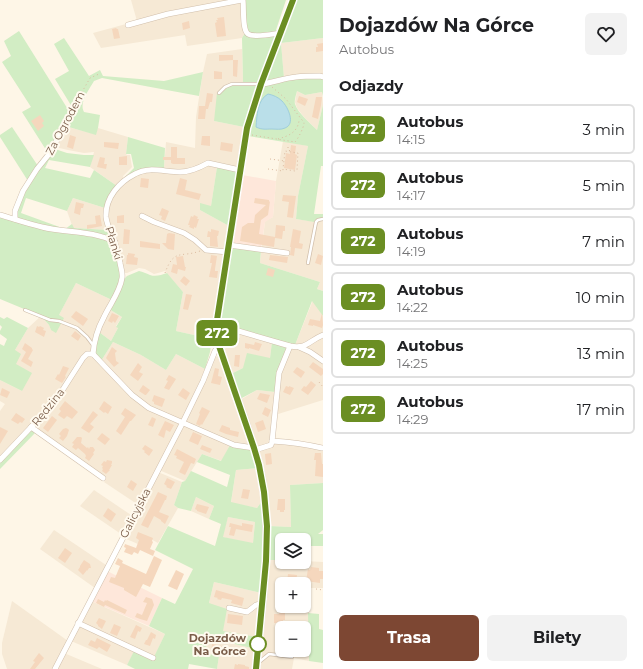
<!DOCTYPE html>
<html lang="pl">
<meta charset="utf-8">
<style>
:root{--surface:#fff;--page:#f2f2f2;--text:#202124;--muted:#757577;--line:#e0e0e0;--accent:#7d4733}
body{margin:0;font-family:Montserrat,sans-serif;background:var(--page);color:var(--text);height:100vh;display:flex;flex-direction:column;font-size:15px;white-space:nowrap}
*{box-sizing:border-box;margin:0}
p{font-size:13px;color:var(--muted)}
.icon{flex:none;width:22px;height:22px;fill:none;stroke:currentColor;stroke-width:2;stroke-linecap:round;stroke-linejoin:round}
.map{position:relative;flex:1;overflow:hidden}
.details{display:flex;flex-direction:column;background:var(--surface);width:320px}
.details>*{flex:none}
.badge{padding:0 8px;border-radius:6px;font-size:14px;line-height:26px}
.buttons{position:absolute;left:275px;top:533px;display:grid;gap:8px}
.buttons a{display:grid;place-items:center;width:36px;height:36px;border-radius:6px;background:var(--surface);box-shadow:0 1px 3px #0004;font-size:20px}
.map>.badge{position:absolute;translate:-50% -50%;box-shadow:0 0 0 2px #fff}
h2{padding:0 16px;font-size:15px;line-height:36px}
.round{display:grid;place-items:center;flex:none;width:42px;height:42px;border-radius:6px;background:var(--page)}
.headline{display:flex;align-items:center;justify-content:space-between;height:68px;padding:0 16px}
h1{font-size:19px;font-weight:700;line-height:30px}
.cta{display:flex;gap:8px;margin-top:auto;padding:8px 16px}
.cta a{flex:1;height:46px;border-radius:6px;background:var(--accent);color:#fff;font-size:16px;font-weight:700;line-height:46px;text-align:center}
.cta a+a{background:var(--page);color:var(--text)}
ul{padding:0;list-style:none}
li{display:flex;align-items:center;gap:12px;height:50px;margin:0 8px 6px;padding:0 8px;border:2px solid var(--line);border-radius:6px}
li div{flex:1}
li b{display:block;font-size:15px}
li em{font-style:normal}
li .badge{min-width:44px;font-weight:700;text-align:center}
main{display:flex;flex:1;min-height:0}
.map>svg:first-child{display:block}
</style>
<main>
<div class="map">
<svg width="323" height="669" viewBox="0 0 323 669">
<rect width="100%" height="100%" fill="#fef6e7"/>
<!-- residential -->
<g fill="#f6e9d5" fill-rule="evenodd">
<path d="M131 0H242L245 33 242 38 187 46 185 35 101 48 93 33 137 21Z"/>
<path d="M323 38V76L284 78 281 43Z"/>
<path d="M242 49 243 83 214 121 244 127 237 168 208 162 197 168 180 171 164 169 166 142 195 148 196 117 203 72 207 54Z"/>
<path d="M297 91 305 95 322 92 323 105 317 130 304 117 297 108 295 102Z"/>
<path d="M64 126 95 134 98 128 128 137 126 154 127 155H130L132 167 123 176 124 180 117 186 90 167 94 152 84 153 68 150 55 147 61 131Z"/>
<path d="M283 141 308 146 298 196 296 219 316 222 323 221V291L317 289 320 282 260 263 265 221 273 217 276 181Z"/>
<path d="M208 165 217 167 211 206 200 210 229 226 224 251 207 249 183 233 206 252 225 254 212 339 176 331 183 292 165 271 158 273 154 274 145 269 139 268 127 273H125L124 272 110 229 107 209 114 192 126 182 145 171 180 173Z"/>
<path d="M73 198 105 208 108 230 73 228 67 211Z"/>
<path d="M76 283 112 300 92 353H87L59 393 0 459V411L5 404 0 401V380L22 391 16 364 15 350 28 328 41 316 49 325 51 330Z"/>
<path d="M313 300 323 316V334L304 345H295Z"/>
<path d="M109 309 122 317 116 326 118 328 111 341 99 332Z"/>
<path d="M228 330 272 342 270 358 243 368 231 374 223 352 228 345Z"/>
<path d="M323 336V360L305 347Z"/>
<path d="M113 342 141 355 166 370 176 354 205 369 182 420 149 409 181 423 137 504 104 482 106 479H105L33 427 84 359 88 355 92 356 101 361Z"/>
<path d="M290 347 298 348 309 353 323 363V400L275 415 280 375Z"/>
<path d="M217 356 221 358 252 446 234 444 184 422 215 358Z"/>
<path d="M257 390 275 392 269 444 255 449 240 400Z"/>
<path d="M183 424 230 445 222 461 202 454 185 481 159 470Z"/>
<path d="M273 443H289L323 450V483L290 485 291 527 269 526 268 499 263 473 257 451Z"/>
<path d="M258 468 264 498 257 508 231 503 236 470Z"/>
<path d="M158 472 182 482 174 505 178 508 158 543 147 537 138 544 124 538Z"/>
<path d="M94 490 131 515 121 534 80 506Z"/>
<path d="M196 497 214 506 209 519 191 511Z"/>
<path d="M228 517 255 522 253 544 222 537Z"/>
<path d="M54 530 106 565 95 588 40 549Z"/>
<path d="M269 560H282V562H304V561L323 562V588H309V661L294 658 292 669H257ZM282 584H304V606H282ZM282 628H304V650H282Z"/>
<path d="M214 582 261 593 256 637 223 631 209 603Z"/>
<path d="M12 601 68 641 53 669H7L2 654V643Z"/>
<path d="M91 601 165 634 153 660 134 652 127 665 71 641Z"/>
<path d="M208 638 256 649 254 669H217L219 656 205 653Z"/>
<path d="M64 653 102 669H57Z"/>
</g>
<!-- commercial -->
<g fill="#fee7da">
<path d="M242 175 276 181 273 217 265 222 261 248 230 244Z"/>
<path d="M107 571 162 598 149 626 91 601Z"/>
</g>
<!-- green -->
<g fill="#d2edc4" fill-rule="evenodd">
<path d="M245 0H286L275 33 250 34 245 27Z"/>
<path d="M295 0H323V38L281 43 284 78 265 83 281 43Z"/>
<path d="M19 31 69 111 72 107 55 79 69 71 54 44 64 38 89 76 100 70 103 76 164 81 203 72 199 96 102 78 94 81C89 90 79 102 84 112L100 115 98 128 96 135 62 125C56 134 55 144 48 153L22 112 31 107 2 62 11 56 4 41Z"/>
<path d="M245 33 276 35 257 85 244 127 214 121 217 93 225 86 243 83 242 38Z"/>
<path d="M297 78H323V96L322 92 305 95 297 91C296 95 294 101 295 104 298 113 310 123 317 130L323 105V166H321L314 214H323V218L315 220 314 222 296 219 298 196 308 146 248 136 263 85Z"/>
<path d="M12 127 38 166 28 181 0 137V135Z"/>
<path d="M128 137 165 148 164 169H146L125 177 134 168 131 154H126Z"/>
<path d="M55 149 67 153 84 155H94L90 167 49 160 45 168 90 178 94 170 117 186 105 208 73 198 67 211 26 198 21 213 65 229 72 224 74 228 108 230 116 250 121 279 112 300 76 283 59 315 64 318 56 333 51 330 49 325 41 316 0 299V216L16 220C18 193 38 170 55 149Z"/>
<path d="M217 167 237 171 229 226 200 210V203L211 206Z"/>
<path d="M230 247 261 250 260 263 320 282 317 289 323 291V316L312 301 295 345 219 324Z"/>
<path d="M139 271C143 272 146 273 150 275 156 277 161 275 167 273L183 292 176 331 212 339 210 352 205 369 176 354 166 370 141 355 113 342 101 361 94 353 99 332 111 341 118 328 116 327 122 317 109 309 124 279 127 276Z"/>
<path d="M0 317 4 319 7 317 28 328 15 350 21 354 16 364 32 373 22 391 0 380V344L4 346 7 339 0 334V331L2 327 0 325Z"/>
<path d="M272 342 288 347 275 392 257 390 240 399 231 374 243 368 247 353 270 358Z"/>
<path d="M31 430 35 433 0 469V463Z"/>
<path d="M230 445 253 449 258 468 236 470 231 502 257 508 264 498 265 543 261 593 214 582 209 603 227 609 223 631 257 637 256 649 208 638 205 653 219 656 217 669 189 664 188 669H135L127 665 134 651 153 659 165 634 149 626 162 598 175 604 193 569 155 550 168 526 215 546 221 524 209 519 214 506 196 497 191 511 178 508 174 505 182 482 185 481 191 471 227 487 230 475 197 462 202 454 221 461ZM228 517 255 522 253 543 223 537Z"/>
<path d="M323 483V530L318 534H323V546H307L308 561H304V540H282V560H269V526L291 527 290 485Z"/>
<path d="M308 613 319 614V629L323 630V663L309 661Z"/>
</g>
<!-- water -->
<path fill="#badfe9" stroke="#9fcedc" d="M268 94C273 95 278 97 282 101 288 107 296 124 285 128 281 130 276 129 272 129 266 129 262 130 256 127 257 116 257 100 268 94Z"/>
<!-- building -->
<g fill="#f5d7bd">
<path d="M224 17 226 36 217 37 215 23 217 22 216 20H218L217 18Z"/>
<path d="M189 21 190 28 183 30 182 23Z"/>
<path d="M116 28 117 29H118L120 38 114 39 112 29Z"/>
<path d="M323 43V51L316 52V47H318L317 44Z"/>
<path d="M219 55H233V60L219 61Z"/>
<path d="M233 60H238L237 77 233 76Z"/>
<path d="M214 71 222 72V79H214Z"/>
<path d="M207 93 213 94 212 102H210L208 109H206L205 119H198L199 106H205Z"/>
<path d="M299 96 308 99 305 106 297 102Z"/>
<path d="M316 97H322L321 105 318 119 312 117Z"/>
<path d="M40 115 44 121 42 123 44 126 38 131 31 121Z"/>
<path d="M70 135 76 137 73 149 67 147Z"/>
<path d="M202 136H210V146L201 145Z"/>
<path d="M104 142 119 143 118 149 104 147Z"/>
<path d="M221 142 233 144 232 152 220 150Z"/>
<path d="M291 145 296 146 295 154 297 155 295 170 284 168 286 153 290 154Z"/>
<path d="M171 147H177V158H185V164H173L171 163V160H163V157H171Z"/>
<path d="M127 156V165H119V157Z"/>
<path d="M100 157 105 158 104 164H107L106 169 97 167Z"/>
<path d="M141 178 149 179 148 188 140 187Z"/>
<path d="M180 178 187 180 185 190 201 194 199 200 176 194Z"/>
<path d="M283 195 296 196 293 218 287 217 289 202 282 201Z"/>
<path d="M255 198 269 200V202L270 201 268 215 261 220 259 234 275 237 276 225 285 226V231H283L282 239 275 238 274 247 240 241 242 227 248 223H254L255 215 266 205 254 203Z"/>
<path d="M76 202 84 204 83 208H81L80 215 74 213Z"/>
<path d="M162 208 169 211 165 221 161 219 162 216 159 215Z"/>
<path d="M100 215 102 226 87 229V225L96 224 95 216Z"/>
<path d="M124 215V223H117V216Z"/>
<path d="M194 215 198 217 197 219H199L196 228 194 227V229L189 227 190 225H188L191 216 193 217Z"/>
<path d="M124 229 130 230 129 244H123Z"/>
<path d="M211 229 219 231 218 236H217L218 247 210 246V237H207L208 231 211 232Z"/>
<path d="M293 229 301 231 299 243 303 244 302 249 295 248 294 256 290 255 291 247H290Z"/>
<path d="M169 233 175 234 174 250 168 249 162 243H166L167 234Z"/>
<path d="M140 241 160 244V249L140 247Z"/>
<path d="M128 253 135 254 134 257 138 258 137 265 126 264 127 255H128Z"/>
<path d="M318 254 323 256 321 265 315 263Z"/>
<path d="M211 255 217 256 215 269V271H218L217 278 209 277 212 263H210Z"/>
<path d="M270 255 288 257 287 263 269 260Z"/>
<path d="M183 256 185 267H186L185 271 178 269 177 274 171 272 173 264 177 265 176 257Z"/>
<path d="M268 268 275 270 273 277 266 275Z"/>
<path d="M184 276 190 281 186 286 180 281Z"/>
<path d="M186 294 192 295 188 310 183 309Z"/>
<path d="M76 311 88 319 83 326 71 317Z"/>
<path d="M112 313 119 316 115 323 113 321 112 323 108 321Z"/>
<path d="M322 313 323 325 322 328 313 325V326L308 325 310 319 320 321Z"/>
<path d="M205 319 212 320 211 328 205 327 206 324H204Z"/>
<path d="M37 326 39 327 40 326 44 328 43 330 46 331 44 337 35 332Z"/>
<path d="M75 331 81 336 78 341 71 336Z"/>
<path d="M233 336 240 338 239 344 232 343Z"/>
<path d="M255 342 262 344 259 351 249 348V349L245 348V343L254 345Z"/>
<path d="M25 343 32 348V349L33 350 28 359 33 362 31 367 21 361 26 352 22 349Z"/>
<path d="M112 347 117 351 115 353 116 361 119 363 114 367 106 358Z"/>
<path d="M235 355H240L239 367 234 366Z"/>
<path d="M313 362 323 369V374L321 376 309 367Z"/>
<path d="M138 363 142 367 139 372 143 374 138 381 130 375Z"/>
<path d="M63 366 69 368 65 376 66 377 62 383 55 379 58 374 59 375Z"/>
<path d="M297 367 305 372 301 378 293 372Z"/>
<path d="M215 368 219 369 218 376 222 377 220 385 211 383Z"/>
<path d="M169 375 176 379 169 390 164 388 168 381 166 380Z"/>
<path d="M311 381 316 385 308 395 301 390 304 386 306 387Z"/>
<path d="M143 385 150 390 146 395H145L139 391Z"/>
<path d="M286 386 289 387V386L294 388 290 395 283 392Z"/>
<path d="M2 388 10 392 7 398 0 395Z"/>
<path d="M183 388 190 393 186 400 178 395Z"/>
<path d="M260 393 270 395 267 403 257 399Z"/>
<path d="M154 395 165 399 162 407 154 404V402L152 401Z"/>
<path d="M65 401 78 412 72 419 67 416 64 419 58 415 61 411 59 409Z"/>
<path d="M104 401 112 407 108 414 105 412 104 413 99 409Z"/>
<path d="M202 407 210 411 202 425 201 424 200 426 196 424 200 414 199 413Z"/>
<path d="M265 407 271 410 268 417 262 414Z"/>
<path d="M125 408 136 415 131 421H130L121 435 116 431 125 417 121 414Z"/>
<path d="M93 411 98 415 90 424 94 427 89 433 81 428Z"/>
<path d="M16 413 25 419 22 423 20 422 18 424 11 420Z"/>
<path d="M52 416 57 420 48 432 43 428Z"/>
<path d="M152 417 156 419 153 427 148 425Z"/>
<path d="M263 420 266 429 258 432 255 423Z"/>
<path d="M165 421 174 425 170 432 166 430 164 438 158 435Z"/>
<path d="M222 425 230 428V430L239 432 238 437 226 434 219 431Z"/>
<path d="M0 427 8 431 0 444Z"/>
<path d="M66 428 68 429 69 430 67 436 63 441 59 438 61 436 59 434 63 429Z"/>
<path d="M193 432 202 436 198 445 189 441Z"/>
<path d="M102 433 110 439 105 445 97 439Z"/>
<path d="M77 437H81L82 438 81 443 87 448 88 447 89 449 90 447H93L95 450 93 453 94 454 89 461 85 458 86 456 85 454 78 448 76 450 72 447 74 444 72 443Z"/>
<path d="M145 445 153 450 149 456 144 452 145 451 142 449Z"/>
<path d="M202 445 212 449 210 453 200 449Z"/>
<path d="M177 449 196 459 194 464 191 463 185 475 179 472 184 462 176 458 177 456 174 455Z"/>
<path d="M271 453 272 464 266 465 265 454Z"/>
<path d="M315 453H321L322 464H323V477L315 476 316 460H314Z"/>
<path d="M107 460 112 461V463L111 465H112L109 470H110L106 474 102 471 103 469 102 468 103 466 101 465 104 461 106 462Z"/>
<path d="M167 478 175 482 171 489 166 487 167 486 164 484Z"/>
<path d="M131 480 137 484 133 491 127 487Z"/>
<path d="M243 489 250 490 248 499 241 498Z"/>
<path d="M158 492 167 496 166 500H165L159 512 169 516 165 524 161 521V520L154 516 148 528 141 525Z"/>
<path d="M278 499H285V510H284V512H280V510H277Z"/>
<path d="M197 504 209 507 206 514 197 511V510L195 509Z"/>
<path d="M108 508 116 514 111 522 103 516Z"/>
<path d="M230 523 242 526V523L253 525 252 532 236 529 234 536 229 535 231 527H229Z"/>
<path d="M138 532 153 538 152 541 153 542 150 549 155 551 153 556 140 550 138 554 134 552 132 555 124 552 126 548 124 547 125 544 136 548 139 540 136 538Z"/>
<path d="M65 548 72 553 65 563 58 558Z"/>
<path d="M154 556 162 560 150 587 143 584 136 597 124 590V588L109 582 111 577 115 578 120 566 115 564 118 558 123 561 122 563 146 574Z"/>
<path d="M84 560 90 564 91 568H89L87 571V570L83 575 78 570 80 567V566Z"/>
<path d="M311 567 319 568V571H323V579H320V583L306 581 308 569 310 570Z"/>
<path d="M176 570 184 574 177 590 168 586Z"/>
<path d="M288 574 297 575 296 584H287Z"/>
<path d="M216 590 244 598 242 606 231 603 232 600 222 598 221 600 217 599 218 598 214 597Z"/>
<path d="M146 597 152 599 154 605 147 621 140 619 135 617 137 613 142 615 147 603 143 602Z"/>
<path d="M98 599 104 602 105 600 106 601 107 600 127 610 125 614 105 605 104 607 96 603Z"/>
<path d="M279 613H285V620H283V623H274V614H279Z"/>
<path d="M228 614 243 616 242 625 227 623Z"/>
<path d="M99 618 106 621 102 629 98 626V625L96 623Z"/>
<path d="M114 624 121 627 117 636 110 633Z"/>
<path d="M136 625 142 628 140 632 138 631 135 639 130 637Z"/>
<path d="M151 632 156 635 155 639 153 638 150 646 144 644 146 640H147Z"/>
<path d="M97 638 111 645 107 652 99 647 97 649 88 645 91 640 95 642Z"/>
<path d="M212 644 222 646 220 654 211 652Z"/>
<path d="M39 653 44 658 35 669H30L35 662 33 661Z"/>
<path d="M235 664 238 665V664L245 665V666L249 667V669H234Z"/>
</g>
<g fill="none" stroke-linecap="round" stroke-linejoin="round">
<!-- service casing -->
<g stroke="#d1bfab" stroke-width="4">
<g id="service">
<path d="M219 93 225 87 232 84H261"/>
<path d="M308 263 316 222 318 220 323 219"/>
<path d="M25 310 50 320 59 321 77 328 87 337 93 345"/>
<path d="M258 663 269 654 292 657"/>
</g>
</g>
<!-- minor casing -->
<g stroke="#d1bfab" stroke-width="6">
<g id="minor">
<path d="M243 0C244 7 242 30 248 34 254 38 273 34 280 33"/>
<path d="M128 25 168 14 242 0"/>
<path d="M261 84C273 83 284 78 296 77 304 76 312 76 320 76L323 77"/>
<path d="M0 215C14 219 28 224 42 227 66 233 92 230 115 242"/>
<path d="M142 216 154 222 184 233 195 240 206 250 228 252"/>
<path d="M15 219V211L23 191 37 169 54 148 60 131"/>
<path d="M229 245 287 253"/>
<path d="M217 327 228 328 290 346C308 349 308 341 323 335"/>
<path d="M299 347 310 352 323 361"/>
<path d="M93 354C94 341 98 328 104 317 110 304 120 292 122 278 123 274 121 268 120 263 119 256 117 250 115 243 112 235 107 226 106 217 105 198 119 182 135 174 149 166 164 172 180 172 190 172 199 168 208 163L240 170"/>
<path d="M93 354 132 395 149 408 234 445 254 448"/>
<path d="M31 427 103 478"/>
<path d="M272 441C289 442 305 444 322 448"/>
<path d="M255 450 271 445 272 442 279 373 290 346"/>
<path d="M0 460 35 423 60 394 83 358 87 354H93"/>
<path d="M229 608 247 612 256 605 262 603"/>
<path d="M78 623 153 658"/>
<path d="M55 669 183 422 203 381 215 351 219 346"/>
</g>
</g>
<!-- tertiary casing -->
<g stroke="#d1bfab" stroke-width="8">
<path id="tertiary" d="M256 669C261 612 271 551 264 493 262 469 253 446 246 423 237 397 228 372 219 346L217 337V320L247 128 261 84 293 0"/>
</g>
<!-- path -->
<g stroke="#dbba9f" stroke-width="1" stroke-dasharray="1 3" stroke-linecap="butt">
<path d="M62 127 90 78 99 74"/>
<path d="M252 135 295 142C298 139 304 127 304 123 304 122 303 121 302 120L286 99 272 87"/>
<path d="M278 139C288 136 297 133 299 121L301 120"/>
<path d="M288 147V150L291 151"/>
<path d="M270 159 285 161"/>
<path d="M268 169 283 171V169L295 171 297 170 298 153 285 151 283 169"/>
<path d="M165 273C174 248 181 258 200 251"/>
<path d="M319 382 323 387"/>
<path d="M316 589 323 590"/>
</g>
<!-- service -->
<use href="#service" stroke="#fff" stroke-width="2.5"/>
<!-- minor -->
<use href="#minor" stroke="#fff" stroke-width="5"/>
<!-- tertiary -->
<use href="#tertiary" stroke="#fff" stroke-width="6"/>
</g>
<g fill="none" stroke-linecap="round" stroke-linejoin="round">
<!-- line casing -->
<g stroke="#fff" stroke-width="9">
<path id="line" d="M256 669 266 561 267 526 264 492 259 465 254 448 219 346 217 336V320L247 128 261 84 293 0"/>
</g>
<!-- line -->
<use href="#line" stroke="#6b8e23" stroke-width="6"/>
</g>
<!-- markers -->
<circle fill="#fff" stroke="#6b8e23" stroke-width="2" cx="258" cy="644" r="8"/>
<g text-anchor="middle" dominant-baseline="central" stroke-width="4" stroke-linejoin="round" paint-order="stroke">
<!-- street labels -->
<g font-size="11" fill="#7a5d49" stroke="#fffaef">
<text transform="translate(65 123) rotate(-62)">Za Ogrodem</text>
<text transform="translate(114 243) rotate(73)">Płanki</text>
<text transform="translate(48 407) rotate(-51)">Rędzina</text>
<text transform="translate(135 513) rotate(-63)">Galicyjska</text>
</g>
<!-- stop labels -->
<g font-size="11" font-weight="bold" fill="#7a5d49" stroke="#fffaef" text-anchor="end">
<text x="246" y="638">Dojazdów<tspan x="246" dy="13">Na Górce</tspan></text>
</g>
</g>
</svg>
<div class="buttons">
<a><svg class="icon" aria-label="layers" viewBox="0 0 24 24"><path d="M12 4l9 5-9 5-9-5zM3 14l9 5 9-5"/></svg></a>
<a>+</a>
<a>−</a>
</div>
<b class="badge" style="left:217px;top:333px;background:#6b8e23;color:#fff">272</b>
</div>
<section class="details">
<div class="headline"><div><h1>Dojazdów Na Górce</h1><p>Autobus</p></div><a class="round"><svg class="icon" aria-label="heart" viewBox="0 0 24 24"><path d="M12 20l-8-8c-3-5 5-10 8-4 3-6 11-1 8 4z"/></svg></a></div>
<h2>Odjazdy</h2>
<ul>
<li><span class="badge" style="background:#6b8e23;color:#fff">272</span><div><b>Autobus</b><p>14:15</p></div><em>3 min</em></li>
<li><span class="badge" style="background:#6b8e23;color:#fff">272</span><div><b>Autobus</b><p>14:17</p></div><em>5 min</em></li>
<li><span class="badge" style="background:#6b8e23;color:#fff">272</span><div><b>Autobus</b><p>14:19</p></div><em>7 min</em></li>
<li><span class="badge" style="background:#6b8e23;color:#fff">272</span><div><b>Autobus</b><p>14:22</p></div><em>10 min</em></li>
<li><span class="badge" style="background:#6b8e23;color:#fff">272</span><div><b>Autobus</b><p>14:25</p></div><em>13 min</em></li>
<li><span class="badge" style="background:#6b8e23;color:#fff">272</span><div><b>Autobus</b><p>14:29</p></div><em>17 min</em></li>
</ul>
<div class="cta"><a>Trasa</a><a>Bilety</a></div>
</section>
</main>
